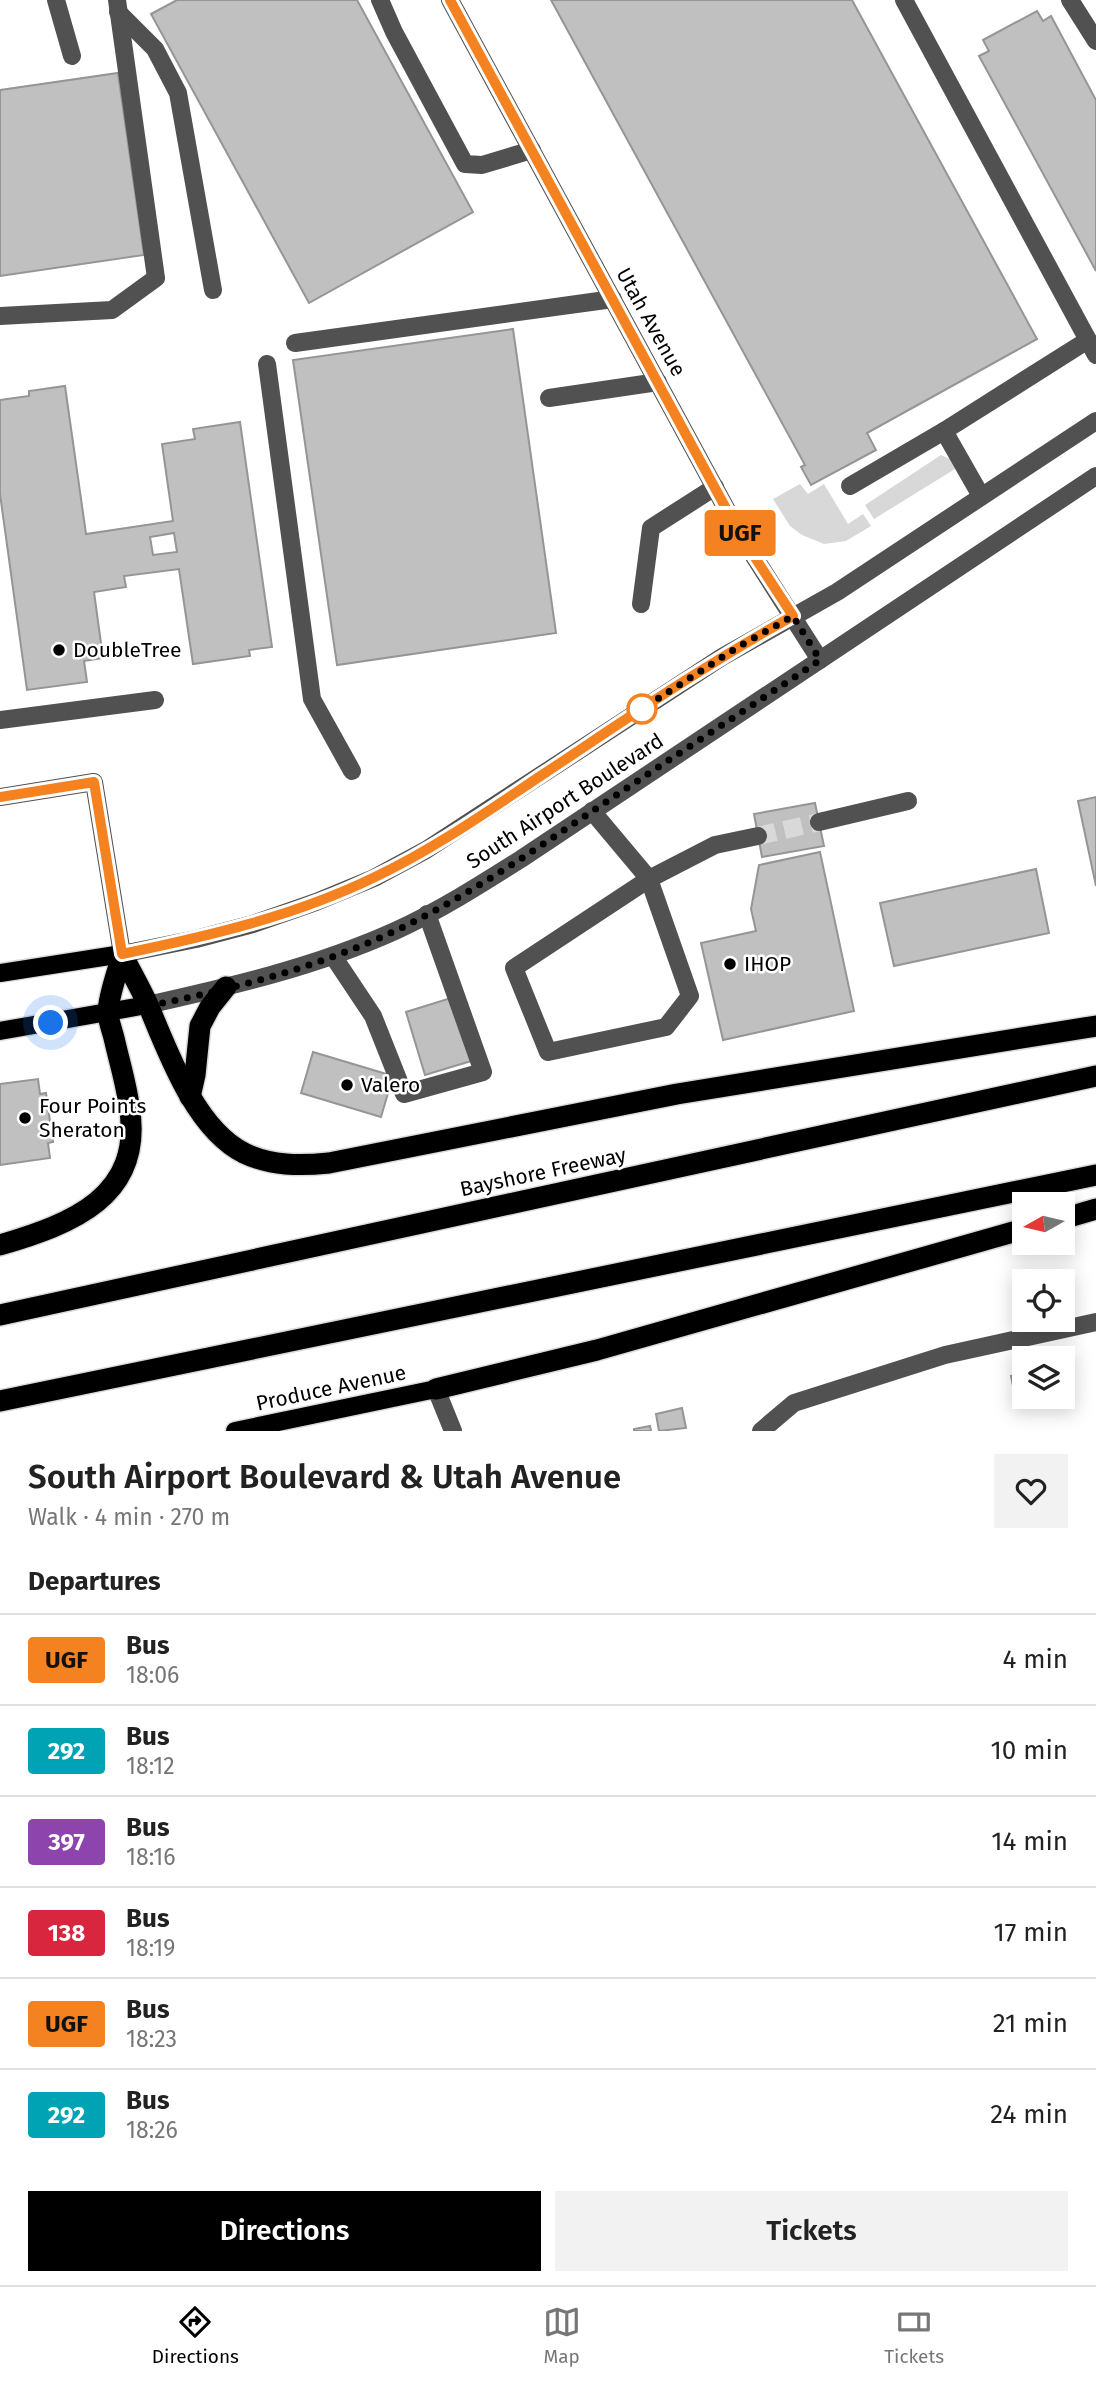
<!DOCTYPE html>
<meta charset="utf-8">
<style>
:root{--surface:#fff;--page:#f2f2f2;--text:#222;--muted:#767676;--line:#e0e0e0;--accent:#000}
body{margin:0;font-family:"Fira Sans",sans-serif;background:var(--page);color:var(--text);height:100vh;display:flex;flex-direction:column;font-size:26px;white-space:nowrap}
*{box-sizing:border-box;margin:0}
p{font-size:23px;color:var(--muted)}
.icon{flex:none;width:38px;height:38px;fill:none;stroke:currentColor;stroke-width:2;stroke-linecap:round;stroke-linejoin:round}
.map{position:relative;height:1431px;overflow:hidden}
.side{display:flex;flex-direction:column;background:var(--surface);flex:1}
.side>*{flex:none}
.badge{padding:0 14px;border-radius:5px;font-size:24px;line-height:46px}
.needle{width:46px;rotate:262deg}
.buttons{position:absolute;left:1012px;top:1192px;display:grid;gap:14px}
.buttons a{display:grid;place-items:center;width:63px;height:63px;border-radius:0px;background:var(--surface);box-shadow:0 4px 18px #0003;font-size:35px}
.you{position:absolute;width:35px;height:35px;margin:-18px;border:5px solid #fff;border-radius:50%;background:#1a73e8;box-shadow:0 0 0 10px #1a73e833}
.map>.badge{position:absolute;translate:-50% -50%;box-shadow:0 0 0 4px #fff}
h2{padding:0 28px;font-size:26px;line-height:63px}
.round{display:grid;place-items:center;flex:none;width:74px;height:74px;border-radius:0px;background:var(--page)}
.headline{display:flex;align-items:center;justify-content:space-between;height:119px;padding:0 28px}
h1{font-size:33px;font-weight:600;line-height:52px}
.action{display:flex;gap:14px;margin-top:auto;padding:14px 28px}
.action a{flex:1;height:80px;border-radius:0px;background:var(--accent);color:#fff;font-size:28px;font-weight:600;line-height:80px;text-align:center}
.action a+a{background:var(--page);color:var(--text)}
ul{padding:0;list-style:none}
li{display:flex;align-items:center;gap:21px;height:91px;padding:0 28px;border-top:2px solid var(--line)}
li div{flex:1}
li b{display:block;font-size:26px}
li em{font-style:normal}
li .badge{min-width:77px;font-weight:700;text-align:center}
.dock{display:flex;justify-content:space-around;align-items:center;height:98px;border-top:2px solid var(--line);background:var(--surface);font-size:19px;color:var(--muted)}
.dock a{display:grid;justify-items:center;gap:4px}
.dock .current{color:var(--accent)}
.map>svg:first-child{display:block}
</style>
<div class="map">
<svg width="1096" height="1431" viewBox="0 0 1096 1431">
<rect width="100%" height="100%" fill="#fff"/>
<!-- green -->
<g fill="#d8d8d8">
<path d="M941 455 950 459 955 469 874 519 865 505Z"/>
<path d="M800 484 808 494 824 484 848 524 863 514 871 526 846 541 824 544 802 535 790 526 773 499Z"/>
</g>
<!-- building -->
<g fill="#c0c0c0" stroke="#959595" stroke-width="2" fill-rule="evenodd">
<path d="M177 0H357L473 212 309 303 151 14Z"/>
<path d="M551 0H852L1037 339 867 433 876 450 811 485 801 467 805 465Z"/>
<path d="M1037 11 1043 21 1051 16 1096 100V271L979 56 989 51 983 40Z"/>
<path d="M118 73 144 255 0 276V90Z"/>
<path d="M513 329 556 633 337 665 293 360Z"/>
<path d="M65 386 86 534 173 521 162 444 195 439 193 429 240 422 272 647 249 650 250 656 193 664 179 569 124 576 126 587 94 592 103 658 84 661 87 682 27 690 0 494V400L29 396V391ZM174 533 177 552 153 555 150 537Z"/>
<path d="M1096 797V886L1078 801Z"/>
<path d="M815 803 824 846 762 857 754 814Z"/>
<path d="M820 852 854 1011 723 1040 701 943 756 931 751 909 759 865Z"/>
<path d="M1036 869 1049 933 894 966 880 903Z"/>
<path d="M451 998 471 1061 425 1075 406 1012Z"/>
<path d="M313 1052 393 1076 381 1117 301 1093Z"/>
<path d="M38 1079 40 1094 46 1093 53 1142 48 1143 50 1158 0 1165V1084Z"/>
<path d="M1024 1373V1396H1059L1017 1405 1011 1376Z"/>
<path d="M682 1408 686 1428 659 1431 656 1414Z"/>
<path d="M650 1426 651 1431H634V1429Z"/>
</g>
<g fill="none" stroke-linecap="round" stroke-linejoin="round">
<!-- minor-tunnel -->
<path stroke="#d9d9d9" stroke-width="18" stroke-dasharray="18 9" stroke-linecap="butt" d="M758 836 819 822"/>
<!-- major casing -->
<g stroke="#dbdbdb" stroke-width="21">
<g id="major">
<path d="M0 973 122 954"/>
<path d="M0 1031 147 1005"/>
<path d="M235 1431 436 1389"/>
</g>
</g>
<!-- highway casing -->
<g stroke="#dbdbdb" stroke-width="24">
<g id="highway">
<path d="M122 954C131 972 141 989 149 1007 169 1055 196 1129 244 1153 271 1166 300 1166 329 1163L677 1094 1096 1026"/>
<path d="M190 1097 195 1075 200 1026 210 1007 226 987"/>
<path d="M1062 1219 1096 1209"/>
<path d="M0 1245C71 1224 145 1197 129 1105 126 1083 119 1060 114 1038 112 1030 108 1020 108 1012 109 993 118 972 122 954"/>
<path d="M0 1315 1096 1076"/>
<path d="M436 1389 597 1350 1024 1229"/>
<path d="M0 1401 1096 1175"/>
</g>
</g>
<!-- minor -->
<g stroke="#515151" stroke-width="18">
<path d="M56 0 72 56"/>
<path d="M380 0 394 32 465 164 482 165 532 150"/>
<path d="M450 0 741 536 820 660"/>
<path d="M904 0 1096 355"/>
<path d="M1070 0 1096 41"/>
<path d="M118 12 155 49 178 93 213 290"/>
<path d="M0 316 112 310 156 278 117 0"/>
<path d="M295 343 613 299"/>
<path d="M267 364 312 699 352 771"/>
<path d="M549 398 658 382"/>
<path d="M944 431 1088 340"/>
<path d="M850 486 944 431 981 496"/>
<path d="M641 604 651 528 715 487"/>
<path d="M0 720 155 700"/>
<path d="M0 797 94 782 122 954 196 939 253 924 316 902 374 878 426 850 722 657 837 592 1096 421"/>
<path d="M592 811 649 879 514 968 548 1052 666 1027 690 996 649 879 715 845 758 836"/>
<path d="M819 822 908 801"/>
<path d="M333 956 373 1016 404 1094 483 1072 427 914"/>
<path d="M147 1005C232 986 315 967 395 931 439 911 480 885 521 859L1096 476"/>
<path d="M436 1389 453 1431"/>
<path d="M761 1431 794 1403 945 1355 1096 1322"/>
</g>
<!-- major -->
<use href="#major" stroke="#000" stroke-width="18"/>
<!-- highway -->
<use href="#highway" stroke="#000" stroke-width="21"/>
</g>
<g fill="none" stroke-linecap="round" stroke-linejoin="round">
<!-- line casing -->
<g stroke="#fff" stroke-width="16">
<path id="line" d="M0 797 94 782 122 954C209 936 295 916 375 877 434 849 488 811 542 775 625 720 706 664 793 616L741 536 450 0"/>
</g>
<!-- line -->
<use href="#line" stroke="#f58220" stroke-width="10"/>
<!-- walk -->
<path stroke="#000" stroke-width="7" stroke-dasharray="0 12.6" d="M51 1023C168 1004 289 981 397 930 472 894 540 846 609 800 679 753 750 707 820 660L793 616 738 647 642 709"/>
</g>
<!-- markers -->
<g fill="#000" stroke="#fff" stroke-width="2.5">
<circle cx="59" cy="650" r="7"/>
<circle cx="730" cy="964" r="7"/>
<circle cx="347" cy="1085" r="7"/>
<circle cx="25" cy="1118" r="7"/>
</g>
<circle fill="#fff" stroke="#f58220" stroke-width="3.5" cx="642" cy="709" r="14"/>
<g text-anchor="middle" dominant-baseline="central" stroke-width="5" stroke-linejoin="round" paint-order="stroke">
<!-- street labels -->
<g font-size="21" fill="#000" stroke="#fff">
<text transform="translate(651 322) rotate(61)">Utah Avenue</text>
<text transform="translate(565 801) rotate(-33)">South Airport Boulevard</text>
<text transform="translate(543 1172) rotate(-12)">Bayshore Freeway</text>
<text transform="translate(331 1388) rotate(-12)">Produce Avenue</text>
</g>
<!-- poi labels -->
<g font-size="21" fill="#000" stroke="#fff" text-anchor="start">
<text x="73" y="650">DoubleTree</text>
<text x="744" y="964">IHOP</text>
<text x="361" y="1085">Valero</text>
<text x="39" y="1106">Four Points<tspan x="39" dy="24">Sheraton</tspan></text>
</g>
</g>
</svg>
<div class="buttons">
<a><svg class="needle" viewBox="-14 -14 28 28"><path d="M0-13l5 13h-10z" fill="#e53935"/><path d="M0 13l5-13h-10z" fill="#767676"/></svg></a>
<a><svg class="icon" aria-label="locate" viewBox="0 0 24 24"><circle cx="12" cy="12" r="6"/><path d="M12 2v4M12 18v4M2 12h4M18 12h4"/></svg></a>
<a><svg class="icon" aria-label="layers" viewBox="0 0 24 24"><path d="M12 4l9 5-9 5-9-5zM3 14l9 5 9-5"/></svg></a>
</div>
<div class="you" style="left:51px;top:1023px"></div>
<b class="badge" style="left:740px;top:533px;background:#f58220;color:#111">UGF</b>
</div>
<section class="side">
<div class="headline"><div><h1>South Airport Boulevard &amp; Utah Avenue</h1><p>Walk · 4 min · 270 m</p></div><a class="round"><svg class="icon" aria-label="heart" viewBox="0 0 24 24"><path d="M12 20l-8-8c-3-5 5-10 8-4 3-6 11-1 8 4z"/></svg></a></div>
<h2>Departures</h2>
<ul>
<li><span class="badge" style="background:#f58220;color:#111">UGF</span><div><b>Bus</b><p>18:06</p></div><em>4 min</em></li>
<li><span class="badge" style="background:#00a3b4;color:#fff">292</span><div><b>Bus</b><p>18:12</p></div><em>10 min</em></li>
<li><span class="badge" style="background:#8e44ad;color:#fff">397</span><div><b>Bus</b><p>18:16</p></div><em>14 min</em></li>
<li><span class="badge" style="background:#d7263d;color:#fff">138</span><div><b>Bus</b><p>18:19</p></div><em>17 min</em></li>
<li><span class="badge" style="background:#f58220;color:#111">UGF</span><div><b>Bus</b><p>18:23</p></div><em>21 min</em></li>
<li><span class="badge" style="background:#00a3b4;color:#fff">292</span><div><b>Bus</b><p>18:26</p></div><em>24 min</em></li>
</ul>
<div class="action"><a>Directions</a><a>Tickets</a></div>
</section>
<nav class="dock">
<a class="current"><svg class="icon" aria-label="directions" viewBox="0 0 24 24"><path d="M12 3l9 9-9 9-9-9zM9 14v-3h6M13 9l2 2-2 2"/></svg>Directions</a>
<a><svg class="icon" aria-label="map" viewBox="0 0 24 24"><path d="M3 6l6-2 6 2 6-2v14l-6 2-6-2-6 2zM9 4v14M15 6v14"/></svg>Map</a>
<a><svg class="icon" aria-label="tickets" viewBox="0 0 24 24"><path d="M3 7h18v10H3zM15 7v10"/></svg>Tickets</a>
</nav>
